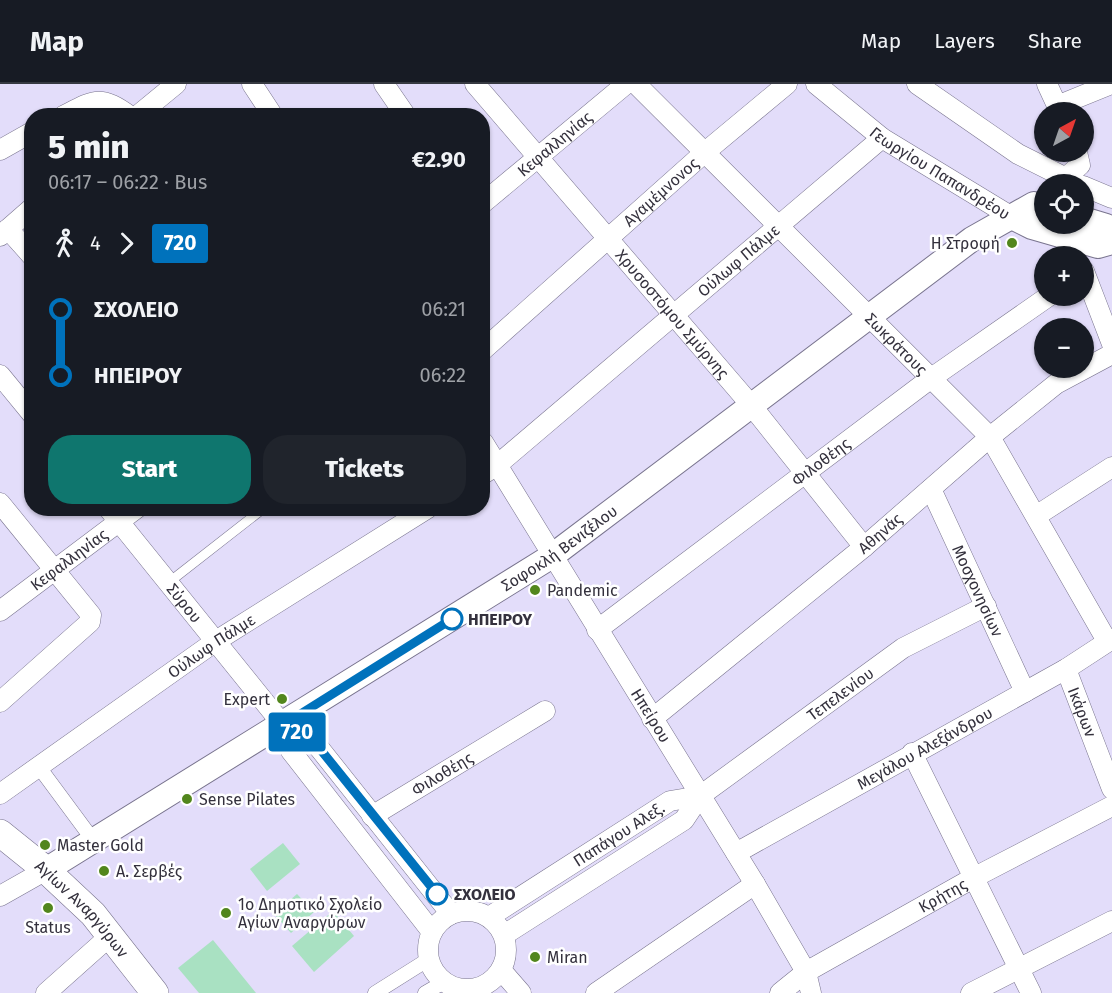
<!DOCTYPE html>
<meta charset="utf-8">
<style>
:root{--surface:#171b24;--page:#20242c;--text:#f1f3f6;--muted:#9ea1a6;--line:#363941;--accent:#0f766e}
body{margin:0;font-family:"Fira Sans",sans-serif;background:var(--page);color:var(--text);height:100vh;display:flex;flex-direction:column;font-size:22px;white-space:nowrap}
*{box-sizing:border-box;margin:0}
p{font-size:20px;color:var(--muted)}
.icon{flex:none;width:33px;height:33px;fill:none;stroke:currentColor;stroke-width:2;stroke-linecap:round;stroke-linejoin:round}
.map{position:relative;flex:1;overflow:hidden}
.side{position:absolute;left:24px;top:24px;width:466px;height:408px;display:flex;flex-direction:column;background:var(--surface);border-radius:24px;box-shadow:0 2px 4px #0004}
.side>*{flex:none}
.badge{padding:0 12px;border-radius:4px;font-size:21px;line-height:39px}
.needle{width:39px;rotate:40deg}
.tools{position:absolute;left:1034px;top:18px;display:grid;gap:12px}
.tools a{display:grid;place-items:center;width:60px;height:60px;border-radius:50%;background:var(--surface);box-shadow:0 2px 4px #0004;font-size:30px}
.map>.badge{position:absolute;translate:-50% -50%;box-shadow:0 0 0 3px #fff}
.legs{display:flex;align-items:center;gap:9px;height:66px;padding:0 24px;font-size:20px}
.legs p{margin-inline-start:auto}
.overview{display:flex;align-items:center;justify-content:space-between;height:102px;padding:0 24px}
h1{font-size:33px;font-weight:800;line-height:45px}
.button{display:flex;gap:12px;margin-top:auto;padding:12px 24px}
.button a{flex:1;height:69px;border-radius:24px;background:var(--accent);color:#fff;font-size:24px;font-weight:800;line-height:69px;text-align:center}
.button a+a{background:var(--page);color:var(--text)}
ul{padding:0 24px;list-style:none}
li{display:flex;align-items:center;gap:21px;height:66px;font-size:22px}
li i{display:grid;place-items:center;width:9px;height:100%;margin:0 8px;background:currentColor}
li i::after{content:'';width:15px;height:15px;margin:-8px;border:4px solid;border-radius:50%;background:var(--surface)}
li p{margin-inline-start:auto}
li:first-child i{background:linear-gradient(#0000 50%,currentColor 0)}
li:last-child i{background:linear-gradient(currentColor 50%,#0000 0)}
header{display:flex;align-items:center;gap:36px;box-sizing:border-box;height:84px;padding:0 30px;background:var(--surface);border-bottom:2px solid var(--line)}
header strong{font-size:28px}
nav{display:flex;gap:33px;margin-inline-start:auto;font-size:21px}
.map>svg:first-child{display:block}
</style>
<header>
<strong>Map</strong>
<nav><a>Map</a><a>Layers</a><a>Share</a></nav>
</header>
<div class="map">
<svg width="1112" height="909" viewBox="0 0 1112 909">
<rect width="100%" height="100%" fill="#e3ddfa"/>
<!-- green -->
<g fill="#a9e1c2">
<path d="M283 759 300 780 267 807 250 785Z"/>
<path d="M297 810 314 828 291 849 274 830Z"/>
<path d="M333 827 354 852 314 888 292 862Z"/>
<path d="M213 856 256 909H199L178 884Z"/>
</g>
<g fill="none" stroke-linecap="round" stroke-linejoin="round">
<!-- service casing -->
<g stroke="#79748e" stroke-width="10">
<path id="service" d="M168 499 264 424"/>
</g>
<!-- pedestrian casing -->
<g stroke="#79748e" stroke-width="15">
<g id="pedestrian">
<path d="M39 683 93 756"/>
<path d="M375 909 429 875"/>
<path d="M425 909 444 898"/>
</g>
</g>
<!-- minor casing -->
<g stroke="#79748e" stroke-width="21">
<g id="minor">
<path d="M252 0 273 32"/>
<path d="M384 0 406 32"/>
<path id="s1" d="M475 0 751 321 864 463"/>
<path id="s2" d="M636 0 990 353 1107 557"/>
<path id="s3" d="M816 0 882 54 1012 133"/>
<path d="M917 0 1018 70 1078 100"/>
<path d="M1047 0 1060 28"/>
<path d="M1057 22 1111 0"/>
<path d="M63 32C94 16 100 10 130 32"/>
<path d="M137 32 176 0"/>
<path d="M0 66 32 48"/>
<path d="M1059 100 1080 81 1077 68"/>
<path d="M1083 102 1112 114"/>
<path id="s4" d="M483 119 626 0"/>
<path d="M8 145 32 172"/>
<path d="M0 152 32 124"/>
<path d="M1084 187 1112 260"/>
<path id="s5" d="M483 266 704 69 787 0"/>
<path d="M0 291 32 330"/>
<path id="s6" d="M483 358 755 800 806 888 811 909"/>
<path id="s7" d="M483 390 496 382 882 54"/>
<path id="s8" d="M931 405 1025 608"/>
<path d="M0 419 91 531 90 538 0 618"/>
<path id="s9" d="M108 424 283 641 291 667 432 848"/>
<path d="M1036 432 1112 383"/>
<path id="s10" d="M0 527 137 424"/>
<path id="s11" d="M597 546 930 295 1049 212"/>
<path id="s12" d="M1066 585 1112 705"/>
<path id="s13" d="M652 635 864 463 990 353 1056 300 1112 270"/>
<path d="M283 641 312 655 451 830"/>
<path d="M912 669 1031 909"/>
<path id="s14" d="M0 710 216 557 428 424"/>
<path id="s15" d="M372 732 545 627"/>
<path id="s16" d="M736 769 1066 585 1112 555"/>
<path d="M0 812 46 786"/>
<circle cx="467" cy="866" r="39"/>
<path id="s17" d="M489 833 670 717 700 712"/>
<path id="s18" d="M504 851 684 736 700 712 903 564 986 522"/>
<path d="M501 886 521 909"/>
<path d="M46 909 110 852"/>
<path d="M596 909 755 800"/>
<path id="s19" d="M780 909 806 888 975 793 1112 722"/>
<path d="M971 909 1112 837"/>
</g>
</g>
<!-- tertiary casing -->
<g stroke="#79748e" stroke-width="26">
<g id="tertiary">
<path d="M1012 133 1032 143 1098 162 1112 158"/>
<path d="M1083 135 1106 142 1112 147"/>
<path id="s20" d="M46 786 552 472 972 155 1034 120 1044 123"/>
</g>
</g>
<!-- secondary casing -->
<g stroke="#79748e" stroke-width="28">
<g id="secondary">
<path id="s21" d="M0 749 46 786 93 830 155 909"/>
</g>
</g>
<!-- service -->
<use href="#service" stroke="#fff" stroke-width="9"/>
<!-- pedestrian -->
<use href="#pedestrian" stroke="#fff" stroke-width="14"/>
<!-- minor -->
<use href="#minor" stroke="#fff" stroke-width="20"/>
<!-- tertiary -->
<use href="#tertiary" stroke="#fff" stroke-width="24"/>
<!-- secondary -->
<use href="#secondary" stroke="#fff" stroke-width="27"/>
</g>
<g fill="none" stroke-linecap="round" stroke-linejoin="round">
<!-- line-1 casing -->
<g stroke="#fff" stroke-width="14">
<path id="line-1" d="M437 810 312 655 283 641 452 535"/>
</g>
<!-- line-1 -->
<use href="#line-1" stroke="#0072bc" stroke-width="9"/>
</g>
<!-- markers -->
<g fill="#52861d" stroke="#fff" stroke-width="2">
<circle cx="1012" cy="159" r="6"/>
<circle cx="535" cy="506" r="6"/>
<circle cx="282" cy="615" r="6"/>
<circle cx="187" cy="715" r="6"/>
<circle cx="45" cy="761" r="6"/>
<circle cx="104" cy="787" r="6"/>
<circle cx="48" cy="824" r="6"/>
<circle cx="226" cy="829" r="6"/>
<circle cx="535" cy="873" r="6"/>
</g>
<g fill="#fff" stroke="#0072bc" stroke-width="3">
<circle cx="452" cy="535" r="10"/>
<circle cx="437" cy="810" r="10"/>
</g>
<g text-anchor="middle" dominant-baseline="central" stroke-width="5" stroke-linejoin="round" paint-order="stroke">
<!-- street labels -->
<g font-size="16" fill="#34313d" stroke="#fff">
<text stroke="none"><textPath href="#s4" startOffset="93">Κεφαλληνίας</textPath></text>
<text stroke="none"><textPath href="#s3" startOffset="153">Γεωργίου Παπανδρέου</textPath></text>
<text stroke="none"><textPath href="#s5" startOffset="238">Αγαμέμνονος</textPath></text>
<text stroke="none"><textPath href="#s7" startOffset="333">Ούλωφ Πάλμε</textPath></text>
<text stroke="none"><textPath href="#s1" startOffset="303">Χρυσοστόμου Σμύρνης</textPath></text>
<text stroke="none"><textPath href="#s2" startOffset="368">Σωκράτους</textPath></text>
<text stroke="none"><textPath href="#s11" startOffset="280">Φιλοθέης</textPath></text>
<text stroke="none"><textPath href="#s13" startOffset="294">Αθηνάς</textPath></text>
<text stroke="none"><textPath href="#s20" startOffset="606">Σοφοκλή Βενιζέλου</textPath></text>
<text stroke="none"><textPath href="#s10" startOffset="86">Κεφαλληνίας</textPath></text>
<text stroke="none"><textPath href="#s8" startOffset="112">Μοσχονησίων</textPath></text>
<text stroke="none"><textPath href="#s9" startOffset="122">Σύρου</textPath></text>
<text stroke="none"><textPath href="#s14" startOffset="258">Ούλωφ Πάλμε</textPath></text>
<text stroke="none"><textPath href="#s18" startOffset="416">Τεπελενίου</textPath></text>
<text stroke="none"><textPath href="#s12" startOffset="46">Ικάρων</textPath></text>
<text stroke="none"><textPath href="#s6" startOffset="321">Ηπείρου</textPath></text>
<text stroke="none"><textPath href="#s16" startOffset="216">Μεγάλου Αλεξάνδρου</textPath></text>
<text stroke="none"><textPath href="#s15" startOffset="82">Φιλοθέης</textPath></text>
<text stroke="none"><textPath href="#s17" startOffset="154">Παπάγου Αλεξ.</textPath></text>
<text stroke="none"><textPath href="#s19" startOffset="190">Κρήτης</textPath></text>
<text stroke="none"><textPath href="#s21" startOffset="112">Αγίων Αναργύρων</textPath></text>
</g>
<!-- poi labels -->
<g font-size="16" fill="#34313d" stroke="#fff" text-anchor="start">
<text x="1000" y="159" text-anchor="end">Η Στροφή</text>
<text x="547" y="506">Pandemic</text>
<text x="270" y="615" text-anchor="end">Expert</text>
<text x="199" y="715">Sense Pilates</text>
<text x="57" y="761">Master Gold</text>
<text x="116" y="787">Α. Σερβές</text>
<text x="238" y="820">1ο Δημοτικό Σχολείο<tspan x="238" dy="18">Αγίων Αναργύρων</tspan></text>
<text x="48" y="843" text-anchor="middle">Status</text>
<text x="547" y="873">Miran</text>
</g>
<!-- stop labels -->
<g font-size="16" font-weight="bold" fill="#34313d" stroke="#fff" text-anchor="start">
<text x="468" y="535">ΗΠΕΙΡΟΥ</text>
<text x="454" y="810">ΣΧΟΛΕΙΟ</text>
</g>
</g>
</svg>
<div class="tools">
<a><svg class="needle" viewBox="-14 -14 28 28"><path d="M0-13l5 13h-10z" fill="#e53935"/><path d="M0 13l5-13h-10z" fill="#9ea1a6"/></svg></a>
<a><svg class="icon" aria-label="locate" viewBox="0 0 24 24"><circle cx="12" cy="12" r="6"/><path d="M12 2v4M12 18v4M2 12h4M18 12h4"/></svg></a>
<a>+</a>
<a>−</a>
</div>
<b class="badge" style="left:297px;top:648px;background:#0072bc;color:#fff">720</b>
<section class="side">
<div class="overview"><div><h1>5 min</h1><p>06:17 – 06:22 · Bus</p></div><b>€2.90</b></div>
<div class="legs"><svg class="icon" aria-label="walk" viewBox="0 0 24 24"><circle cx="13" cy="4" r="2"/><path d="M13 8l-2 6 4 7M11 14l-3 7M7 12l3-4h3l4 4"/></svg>4<svg class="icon" aria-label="forward" viewBox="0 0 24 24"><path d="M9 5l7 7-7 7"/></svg><b class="badge" style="background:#0072bc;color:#fff">720</b></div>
<ul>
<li><i style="color:#0072bc"></i><b>ΣΧΟΛΕΙΟ</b><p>06:21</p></li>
<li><i style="color:#0072bc"></i><b>ΗΠΕΙΡΟΥ</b><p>06:22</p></li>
</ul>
<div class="button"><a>Start</a><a>Tickets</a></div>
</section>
</div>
